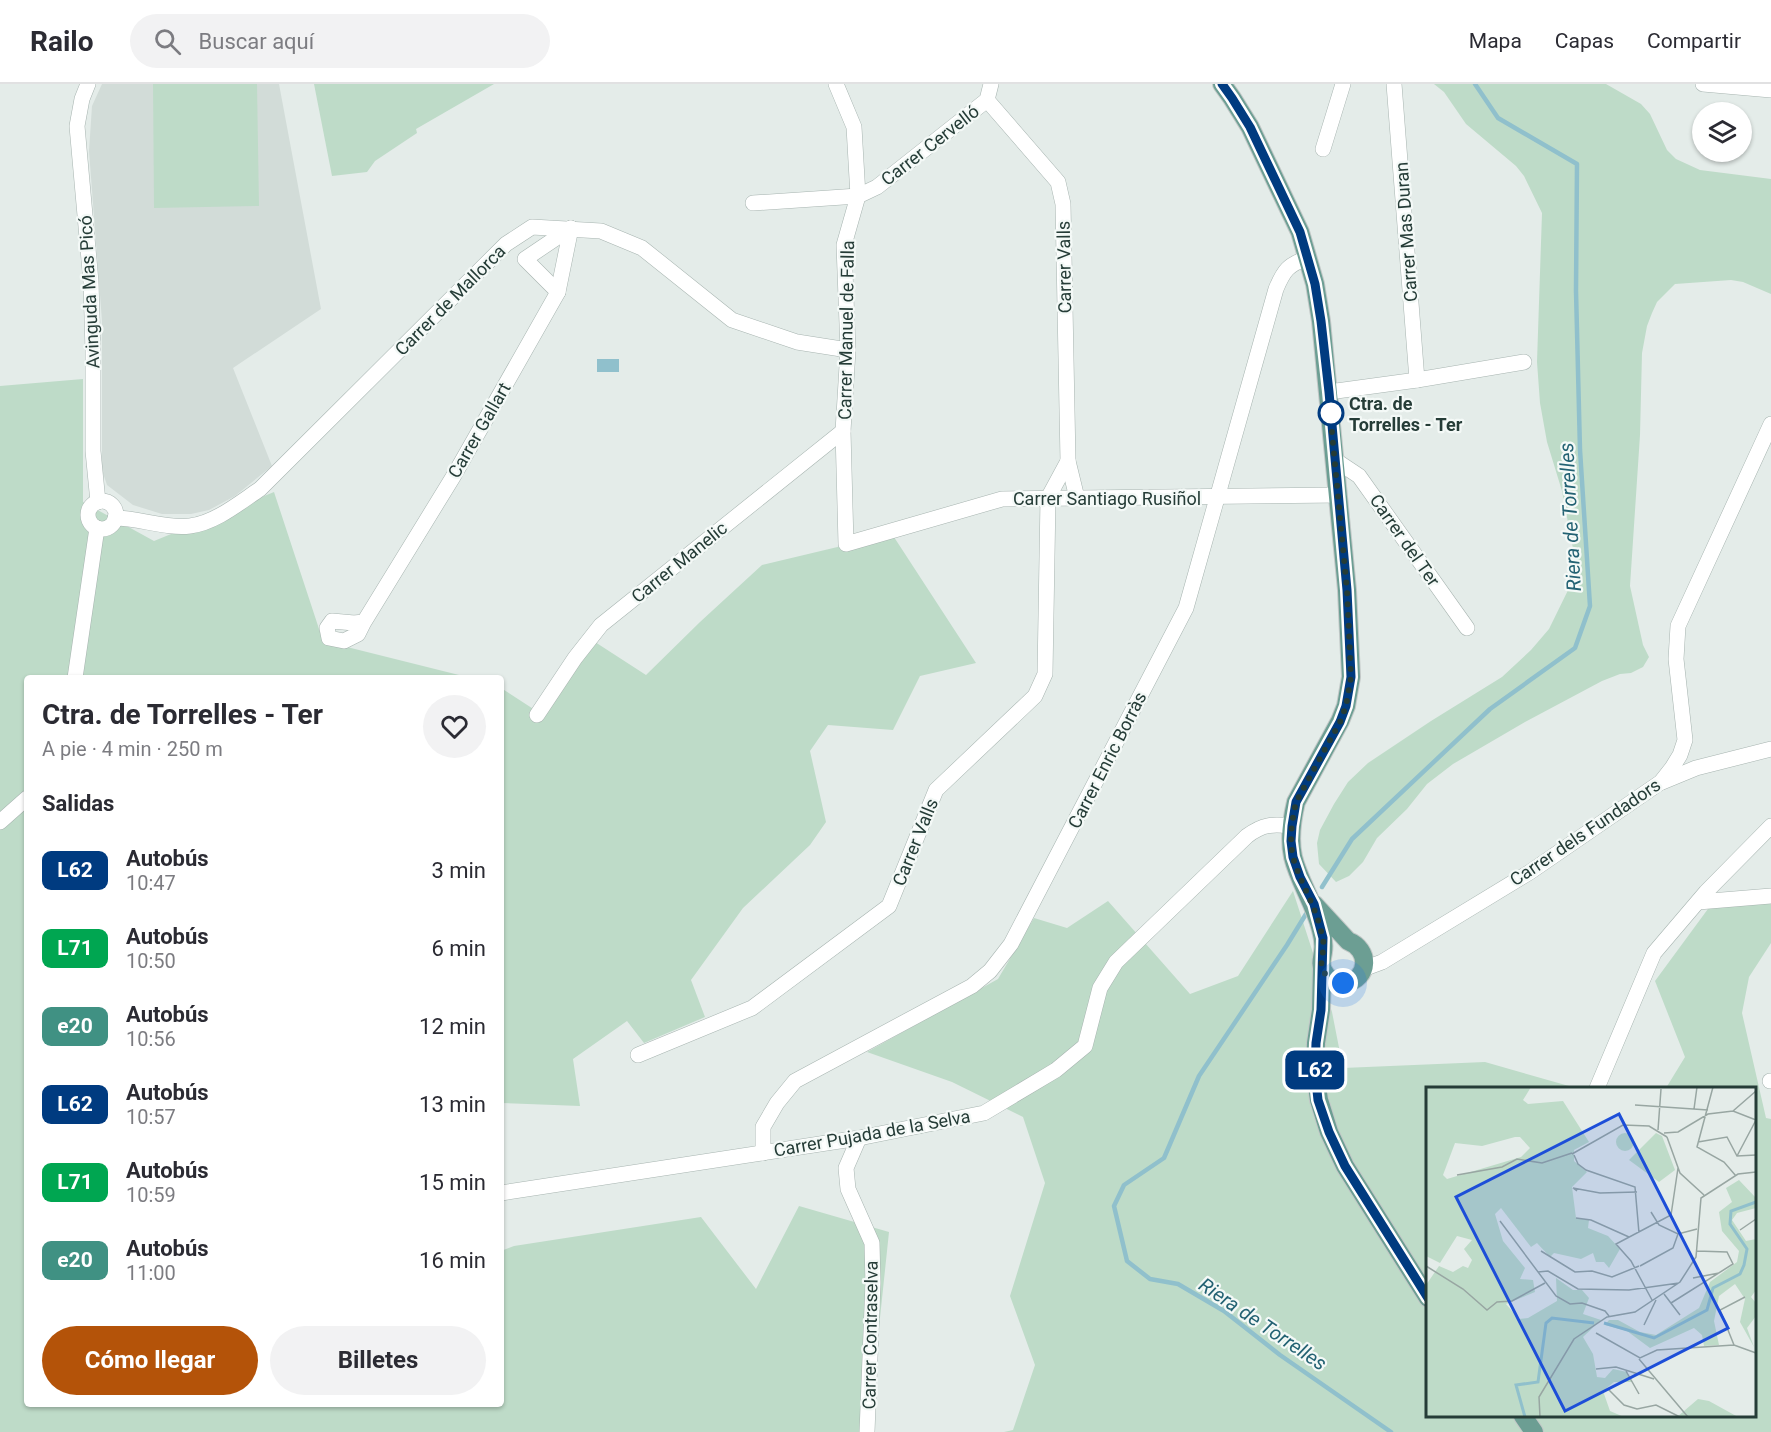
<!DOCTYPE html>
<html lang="es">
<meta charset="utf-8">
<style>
:root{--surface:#fff;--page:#f2f2f3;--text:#2b2b33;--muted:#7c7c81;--line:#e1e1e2;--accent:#b45309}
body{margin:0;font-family:Roboto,sans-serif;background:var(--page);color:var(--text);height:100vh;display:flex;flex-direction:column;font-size:22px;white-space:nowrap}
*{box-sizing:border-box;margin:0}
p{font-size:20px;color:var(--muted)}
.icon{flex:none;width:33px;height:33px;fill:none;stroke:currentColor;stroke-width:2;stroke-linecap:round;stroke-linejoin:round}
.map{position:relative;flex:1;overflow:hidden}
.details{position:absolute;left:24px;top:591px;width:480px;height:732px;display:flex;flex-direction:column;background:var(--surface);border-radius:6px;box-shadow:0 2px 4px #0004}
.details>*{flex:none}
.badge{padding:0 12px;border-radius:9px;font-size:21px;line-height:39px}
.tools{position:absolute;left:1692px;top:18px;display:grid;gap:12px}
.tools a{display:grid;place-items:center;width:60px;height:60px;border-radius:50%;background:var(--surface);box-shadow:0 2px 4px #0004;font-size:30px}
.you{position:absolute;width:30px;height:30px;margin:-15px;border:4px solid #fff;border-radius:50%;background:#1a73e8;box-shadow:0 0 0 9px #1a73e833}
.map>.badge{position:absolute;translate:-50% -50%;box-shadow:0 0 0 3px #fff}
h2{padding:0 18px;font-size:22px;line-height:54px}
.round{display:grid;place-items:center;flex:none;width:63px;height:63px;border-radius:32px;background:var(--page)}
.overview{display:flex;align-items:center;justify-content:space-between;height:102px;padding:0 18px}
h1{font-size:28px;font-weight:700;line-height:45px}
.button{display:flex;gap:12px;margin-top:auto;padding:12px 18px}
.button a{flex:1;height:69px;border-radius:36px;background:var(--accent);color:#fff;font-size:24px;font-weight:700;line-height:69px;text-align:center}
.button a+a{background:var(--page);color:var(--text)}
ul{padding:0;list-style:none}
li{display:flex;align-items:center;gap:18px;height:78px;padding:0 18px}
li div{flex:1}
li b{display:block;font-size:22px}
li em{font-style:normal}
li .badge{min-width:66px;font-weight:700;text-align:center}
header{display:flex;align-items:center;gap:36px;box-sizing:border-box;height:84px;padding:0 30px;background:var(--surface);border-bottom:2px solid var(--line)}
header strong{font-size:28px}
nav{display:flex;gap:33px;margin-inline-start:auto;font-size:21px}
.search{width:420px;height:54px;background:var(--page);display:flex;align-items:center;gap:15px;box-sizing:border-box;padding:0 21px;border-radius:33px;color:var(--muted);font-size:22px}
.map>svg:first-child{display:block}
</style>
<header>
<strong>Railo</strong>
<div class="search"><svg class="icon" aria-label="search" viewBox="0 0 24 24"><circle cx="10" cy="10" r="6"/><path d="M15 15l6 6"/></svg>Buscar aquí</div>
<nav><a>Mapa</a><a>Capas</a><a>Compartir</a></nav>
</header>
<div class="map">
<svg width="1771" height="1348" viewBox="0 0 1771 1348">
<rect width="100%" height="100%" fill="#e4ece9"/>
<!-- built -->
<path fill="#d2dcd8" d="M102 0H279L321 225 233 284 272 382 235 412 209 426 191 430H162L133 421 107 401 102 386V237L89 67 92 22Z"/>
<!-- green -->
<g fill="#bedbc8">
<path d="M153 0H257L259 122 154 124Z"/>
<path d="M314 0H494L416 45 417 49 375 77 367 88 332 92Z"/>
<path d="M1434 0H1606L1641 20 1650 30 1667 66 1676 75 1700 86 1771 95V210L1743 198 1731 196 1675 200 1657 218 1652 229 1647 242 1642 269 1640 351 1630 502 1643 561 1649 573 1643 583 1631 589 1620 590 1602 597 1525 638 1453 680 1427 700 1407 725 1377 754 1363 778 1349 792 1336 798 1319 780 1317 759 1320 746 1334 720 1348 698 1368 679 1431 637 1502 593 1531 566 1549 545 1573 496 1574 470 1562 407 1547 358 1540 319 1537 278 1542 129 1524 92 1516 82 1466 40 1444 8Z"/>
<path d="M83 295V418L154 457 274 408 323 557 471 594H27V1320H501V1167L514 1162 701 1133 756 1205 799 1122 889 1148 868 1348H0V302Z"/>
<path d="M892 450 976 579 920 592 893 646 828 641 810 667 826 738 810 761 743 824 691 896 705 933 644 959 627 937 573 975 580 1022 501 1019V604L541 630 595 558 646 591 700 538 762 481Z"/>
<path d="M1293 807 1332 928 1343 984 1485 978 1576 1004H1428V1332H1754V1004H1666L1685 973 1655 897 1716 814H1771V859L1749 893 1742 929 1766 1034 1771 1035V1348H1004L1013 1346 1035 1281 1010 1212 1045 1099 1023 1033 952 998 867 968 998 895 1034 834 1067 844 1108 817 1190 910 1238 892Z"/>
</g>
<!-- water -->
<rect fill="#90c0cc" x="597" y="275" width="22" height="13"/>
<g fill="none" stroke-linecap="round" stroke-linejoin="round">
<!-- stream -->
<g stroke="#90c0cc" stroke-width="4.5">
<path d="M1322 803 1352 755 1490 625 1575 564 1590 522 1580 366 1576 207 1577 80 1498 34 1475 0"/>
<path d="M1306 830 1287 861 1199 992 1164 1074 1124 1101 1114 1122 1127 1177 1150 1195 1178 1200 1224 1227 1280 1271 1391 1348"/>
</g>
<!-- minor casing -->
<g stroke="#a7b4b0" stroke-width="16">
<g id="minor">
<path d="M88 0 82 15 77 42 91 198 93 267V367L98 418"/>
<path d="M836 0 854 43 858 112 844 161 848 266 843 347 846 460 1002 415 1339 411"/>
<path d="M1394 0 1417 296"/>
<path d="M1703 0 1771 6"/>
<path d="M987 16 1058 98 1063 120 1068 377 1077 414"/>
<path d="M1323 65 1343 0"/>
<path d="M753 119 858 112 877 103 987 16 991 0"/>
<path d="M558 208 525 175 571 144"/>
<path d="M1329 308 1417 296 1524 278"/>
<path d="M1335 376 1359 392 1467 544"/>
<circle cx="102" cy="431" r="14"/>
<path d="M115 434C139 434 167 445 190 442 215 439 239 419 260 405L506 160 532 143 601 147 642 164 732 236 797 258 848 266"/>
<path d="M364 538 354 539 332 537 327 544 329 554 344 557 358 550 364 538 453 393 558 208 571 144"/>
<path d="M75 594 97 444"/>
<path d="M537 631 575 574 601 541 843 347"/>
<path d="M1662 698 1696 684 1771 665"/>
<path d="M0 738 27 714"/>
<path d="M1698 818 1771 812"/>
<path d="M1363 885 1382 878 1530 788 1661 698 1672 684 1680 671 1685 656 1676 575 1678 542 1771 340"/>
<path d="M638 971 752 924 889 822 936 706 1035 612 1045 590 1048 414 1068 377"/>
<path d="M1770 997H1771"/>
<path d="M1597 1004 1654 869 1706 808 1771 742"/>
<path d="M859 1054 846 1084 848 1105 872 1159 873 1199 867 1348"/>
<path d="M763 1069V1043L777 1019 795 997 972 902 990 887 1011 860 1186 524 1276 205C1284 186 1288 181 1307 174"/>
<path d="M501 1109 859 1054 984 1029 1056 986 1085 962 1100 904 1116 878 1247 752C1263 740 1272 740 1292 742"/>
</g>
</g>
<!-- primary casing -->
<g stroke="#c2c8c7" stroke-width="20">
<g id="primary">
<path d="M1222 0 1232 14 1250 43 1300 148 1315 200 1321 237 1347 506 1351 593 1346 622 1340 637 1296 718C1292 735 1289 755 1293 773 1299 798 1315 820 1321 846 1323 853 1324 861 1323 868 1322 875 1320 880 1323 886 1327 895 1336 900 1345 899 1370 895 1370 865 1348 857L1314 820"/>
<path d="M1322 885 1321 926 1316 959 1315 988 1319 1016 1329 1048 1345 1082 1428 1214"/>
<path d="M1523 1332 1534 1348"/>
</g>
</g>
<!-- minor -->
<use href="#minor" stroke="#fff" stroke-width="15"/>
<!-- primary -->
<use href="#primary" stroke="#6c9e93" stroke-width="18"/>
</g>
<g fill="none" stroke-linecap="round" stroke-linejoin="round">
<!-- line casing -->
<g stroke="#fff" stroke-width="14">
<path id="line" d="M1222 0 1232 14 1250 43 1300 148 1315 200 1321 237 1329 308 1347 506 1351 593 1346 622 1340 638 1296 718 1292 742 1291 757 1293 773 1300 793 1314 820 1323 854 1321 926 1316 959 1315 988 1318 1016 1329 1048 1345 1082 1428 1214"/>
</g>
<!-- line -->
<use href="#line" stroke="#003b80" stroke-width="9"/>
<!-- walk -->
<path stroke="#253c37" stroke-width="6" stroke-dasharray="0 10.8" d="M1331 329 1330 328 1347 506 1351 593 1346 622 1340 638 1296 718C1292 736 1289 755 1293 773 1300 799 1315 820 1321 847 1323 853 1324 859 1323 865 1323 874 1319 880 1324 888 1328 895 1335 899 1343 899"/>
</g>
<!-- markers -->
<circle fill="#fff" stroke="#003b80" stroke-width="3" cx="1331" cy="329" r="12"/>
<g text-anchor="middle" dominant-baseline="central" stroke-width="4.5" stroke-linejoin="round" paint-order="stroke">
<!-- street labels -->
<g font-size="18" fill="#253c37" stroke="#f4f9f7">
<text transform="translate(930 61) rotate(-38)">Carrer Cervelló</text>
<text transform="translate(1406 148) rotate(-94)">Carrer Mas Duran</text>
<text transform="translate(1064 183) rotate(-91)">Carrer Valls</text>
<text transform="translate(89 208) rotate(-93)">Avinguda Mas Picó</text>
<text transform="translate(450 216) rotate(-45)">Carrer de Mallorca</text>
<text transform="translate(846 246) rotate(-89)">Carrer Manuel de Falla</text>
<text transform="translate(479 346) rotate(-60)">Carrer Gallart</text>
<text x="1107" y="414">Carrer Santiago Rusiñol</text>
<text transform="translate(1405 456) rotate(55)">Carrer del Ter</text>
<text transform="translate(679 478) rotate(-39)">Carrer Manelic</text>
<text transform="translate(1107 676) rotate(-63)">Carrer Enric Borràs</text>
<text transform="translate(1585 748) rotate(-34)">Carrer dels Fundadors</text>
<text transform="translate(915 758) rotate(-68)">Carrer Valls</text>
<text transform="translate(872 1049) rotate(-10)">Carrer Pujada de la Selva</text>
<text transform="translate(870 1251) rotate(-89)">Carrer Contraselva</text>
</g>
<!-- stop labels -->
<g font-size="18" font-weight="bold" fill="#253c37" stroke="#f4f9f7" text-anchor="start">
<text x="1349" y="319">Ctra. de<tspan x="1349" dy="21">Torrelles - Ter</tspan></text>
</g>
<!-- water labels -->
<g font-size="20" font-style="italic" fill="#236273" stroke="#f4f9f7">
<text transform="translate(1570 433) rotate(-93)">Riera de Torrelles</text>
<text transform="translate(1263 1240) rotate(34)">Riera de Torrelles</text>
</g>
</g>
<!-- overview -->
<g transform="translate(1426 1003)">
<rect width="330" height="330" fill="#e4ece9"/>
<path d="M0 0H105L97 13 102 17 137 14 163 55 148 63V74L161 85 146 100 150 131 163 133 162 141 182 149 194 162 183 181 178 175H170L167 166 155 172 128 166 124 170 111 156 105 160 75 121 69 127 77 154 99 181 94 192 107 193 109 205 80 217 93 232 102 231 131 214 130 191 147 203H156L163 211 157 227 175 233 157 250 167 267 171 290 179 291 187 282 201 285 206 295H188L177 304 184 324 198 330H0V198L13 179 27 185 37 179 42 181 46 173 38 162 46 153 31 149 14 176 0 169ZM89 50H94L104 61 95 70 21 92 17 88 29 56 56 59ZM230 46 236 49 249 83 233 95 203 73ZM190 55a9 9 0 1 1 18 0a9 9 0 1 1-18 0ZM313 93 330 111V121L311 126 306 133 320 154 330 152V203L325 210 330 216V229L321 241 328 260 314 235 319 212 309 197 293 209 288 234 293 258 278 259 276 248 268 241 224 261 201 244 179 238 183 233H192L214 245 230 248 273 221 284 195 311 175 313 164 296 144 293 125 306 115 300 101ZM272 312 283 314 312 330H251Z" fill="#bedbc8" fill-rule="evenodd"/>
<path fill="none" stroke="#90c0cc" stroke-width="3" d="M178 236 228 251 281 223 287 201 314 187 318 178 321 162 304 137 305 124 330 115M99 330 90 298 112 295 120 236 126 231 168 236"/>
<path fill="none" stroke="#98a6a2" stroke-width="1.5" d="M275 0H304M287 0 271 60 298 75 310 89M209 18 282 23M268 22 271 0M307 24 330 4M232 43 235 2M238 46 252 45 282 27 307 24 330 33M241 50 254 86 278 108M272 55 301 50 311 69 330 68M146 67 197 38 223 39 241 50M148 68 152 77 160 83 209 100 213 146M311 69 330 33M31 88 76 80 91 72 116 76 146 66M151 104 147 101 174 106 211 105M225 125 233 138 252 147 271 142M150 131 165 133 203 150M74 134 130 209 144 217 156 216 179 224 183 229M314 143 330 132M115 164 149 185 166 184 186 190 213 179M0 179 37 202 61 223 71 215 86 214 119 196M214 179 247 161 252 147M112 185 122 184 152 202 203 203 253 196M267 191 293 186M238 207 254 228M226 213 205 174 190 157 245 128 252 81M245 216 307 177 301 165 271 164M218 238 230 213M170 246 214 271 231 263 308 258 330 266M308 258 294 223 319 210M213 272 262 330M170 282 190 280 228 292M200 284 213 307M182 302 198 318 211 322 230 318 254 330M114 330 113 310 148 252 181 230 209 225 254 195 270 170 275 111 312 87 330 85"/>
<path fill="#1d4ed8" fill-opacity="0.15" stroke="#1d4ed8" stroke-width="3" d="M193 27 302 241 139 324 30 110Z"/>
<rect width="330" height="330" fill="none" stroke="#253c37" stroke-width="3"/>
</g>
</svg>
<div class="tools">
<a><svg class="icon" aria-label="layers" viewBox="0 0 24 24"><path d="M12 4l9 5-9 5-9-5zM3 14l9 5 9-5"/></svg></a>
</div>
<div class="you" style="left:1343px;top:899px"></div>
<b class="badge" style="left:1315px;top:986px;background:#003b80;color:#fff">L62</b>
<section class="details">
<div class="overview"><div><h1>Ctra. de Torrelles - Ter</h1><p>A pie · 4 min · 250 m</p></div><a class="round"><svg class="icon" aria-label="heart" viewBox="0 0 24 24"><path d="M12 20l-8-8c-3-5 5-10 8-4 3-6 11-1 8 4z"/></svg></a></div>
<h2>Salidas</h2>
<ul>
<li><span class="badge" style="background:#003b80;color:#fff">L62</span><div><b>Autobús</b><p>10:47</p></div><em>3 min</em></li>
<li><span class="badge" style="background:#00a651;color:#fff">L71</span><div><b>Autobús</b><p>10:50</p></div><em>6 min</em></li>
<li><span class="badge" style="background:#409183;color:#fff">e20</span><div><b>Autobús</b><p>10:56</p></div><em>12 min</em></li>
<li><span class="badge" style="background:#003b80;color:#fff">L62</span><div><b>Autobús</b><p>10:57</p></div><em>13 min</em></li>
<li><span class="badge" style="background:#00a651;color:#fff">L71</span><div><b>Autobús</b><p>10:59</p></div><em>15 min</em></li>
<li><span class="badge" style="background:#409183;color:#fff">e20</span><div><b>Autobús</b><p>11:00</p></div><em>16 min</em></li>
</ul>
<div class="button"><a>Cómo llegar</a><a>Billetes</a></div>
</section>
</div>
